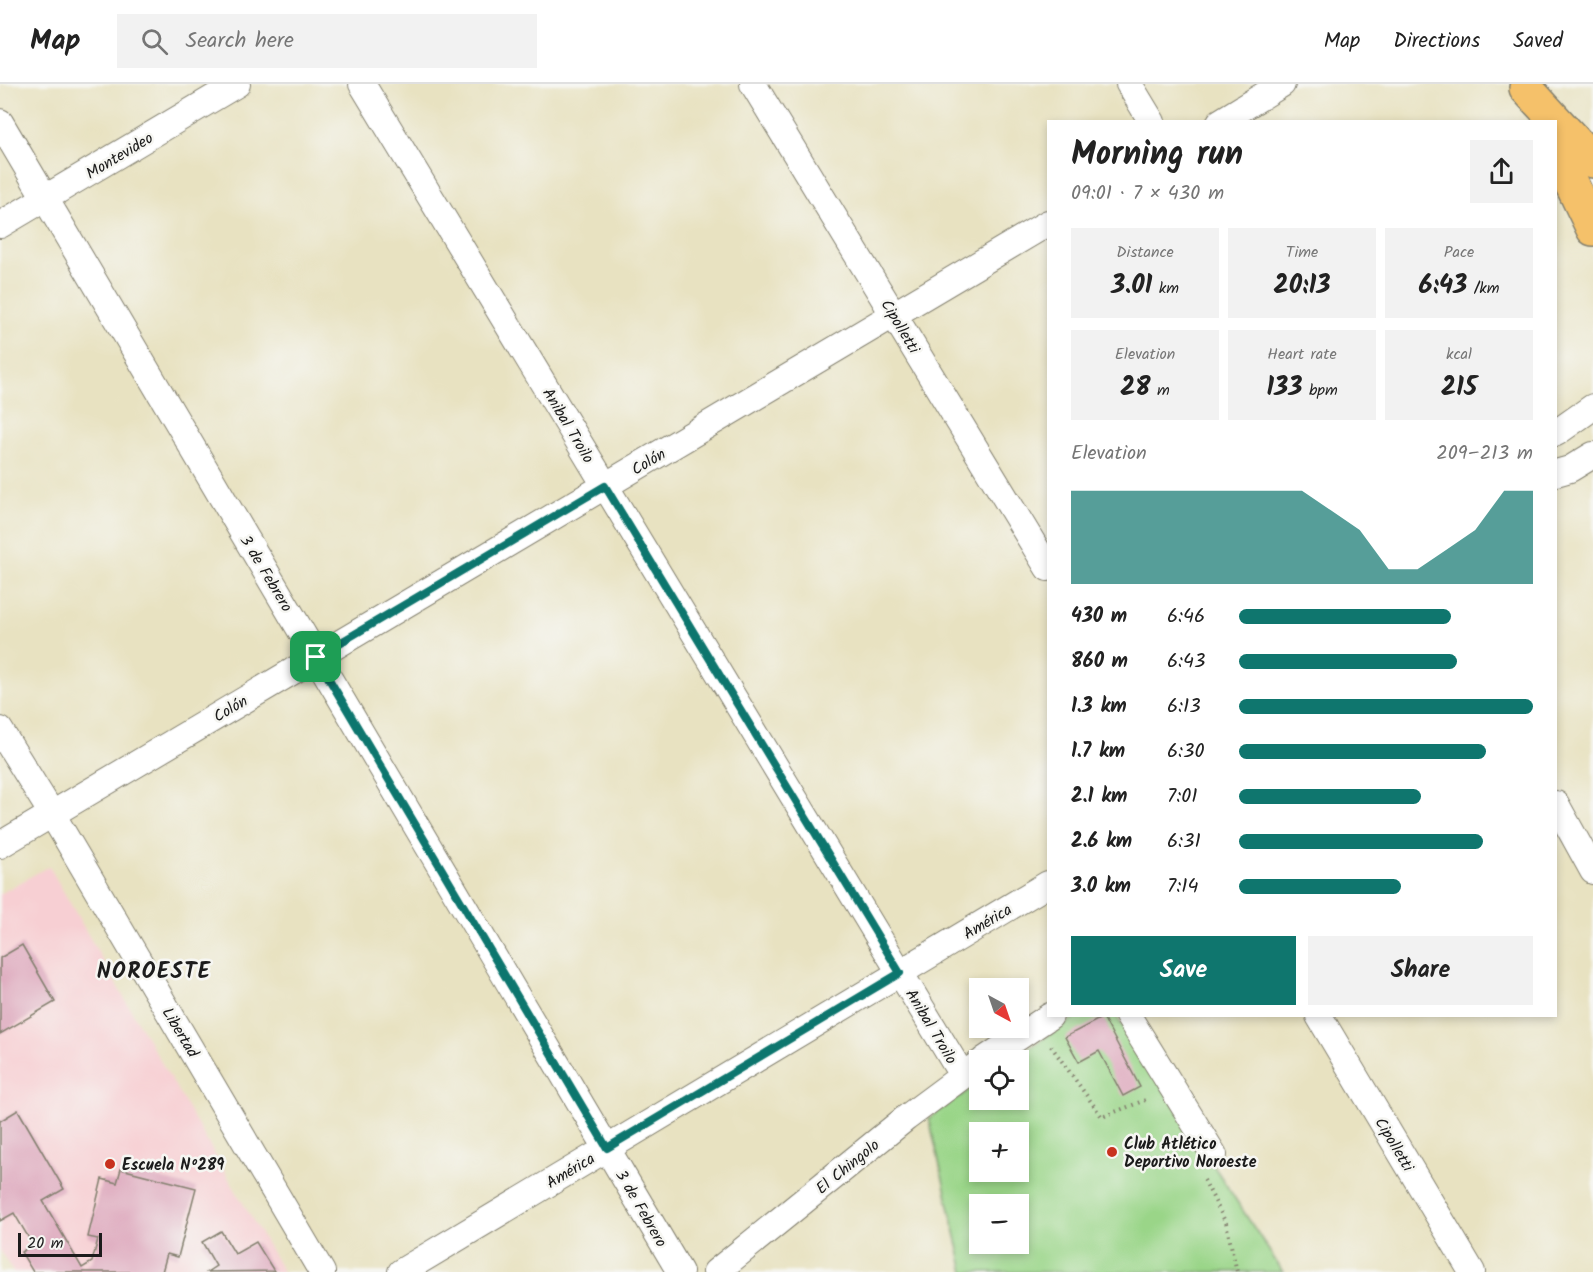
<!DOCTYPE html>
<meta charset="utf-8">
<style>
:root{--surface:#fff;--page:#f2f2f2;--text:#222;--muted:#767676;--line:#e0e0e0;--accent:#0f766e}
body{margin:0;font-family:Kalam,sans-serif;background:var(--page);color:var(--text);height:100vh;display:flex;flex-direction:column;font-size:22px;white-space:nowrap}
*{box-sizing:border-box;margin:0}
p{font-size:20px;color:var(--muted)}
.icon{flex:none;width:33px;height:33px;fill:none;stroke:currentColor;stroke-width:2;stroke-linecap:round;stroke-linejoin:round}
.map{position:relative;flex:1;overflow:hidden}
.details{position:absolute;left:1047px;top:36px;width:510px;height:897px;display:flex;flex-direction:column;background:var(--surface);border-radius:0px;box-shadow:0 3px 9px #0003}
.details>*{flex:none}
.needle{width:39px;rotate:140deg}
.fabs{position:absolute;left:969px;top:894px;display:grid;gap:12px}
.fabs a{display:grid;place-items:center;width:60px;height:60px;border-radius:0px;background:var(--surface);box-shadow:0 3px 9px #0003;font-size:30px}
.scale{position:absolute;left:18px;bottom:15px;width:84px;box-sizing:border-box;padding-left:6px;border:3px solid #1c1c1c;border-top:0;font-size:16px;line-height:21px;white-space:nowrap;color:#1c1c1c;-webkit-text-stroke:4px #f6f6f2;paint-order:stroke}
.pin{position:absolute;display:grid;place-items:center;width:51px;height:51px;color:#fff;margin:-26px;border-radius:12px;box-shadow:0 3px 9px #0006}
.round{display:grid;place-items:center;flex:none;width:63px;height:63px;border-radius:0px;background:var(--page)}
.headline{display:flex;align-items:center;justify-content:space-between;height:102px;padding:0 24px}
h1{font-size:33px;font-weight:600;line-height:45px}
.stats{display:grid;grid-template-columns:repeat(3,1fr);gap:9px;height:102px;padding:6px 24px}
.stats div{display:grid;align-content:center;border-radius:0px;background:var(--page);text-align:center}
.stats b{font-size:26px;font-weight:600}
.stats small{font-size:16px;font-weight:400}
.stats p{font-size:16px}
.chart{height:168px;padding:12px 24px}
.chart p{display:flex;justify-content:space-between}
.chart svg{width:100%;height:108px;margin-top:6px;fill:var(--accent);opacity:.7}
.primary-button{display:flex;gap:12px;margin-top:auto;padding:12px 24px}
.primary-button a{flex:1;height:69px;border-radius:0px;background:var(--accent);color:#fff;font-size:24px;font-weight:600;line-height:69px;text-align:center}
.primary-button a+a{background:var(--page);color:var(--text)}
ul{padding:0 24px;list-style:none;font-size:20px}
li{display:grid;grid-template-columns:96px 72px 1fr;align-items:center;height:45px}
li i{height:15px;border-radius:8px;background:var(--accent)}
header{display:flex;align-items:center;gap:36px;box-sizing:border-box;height:84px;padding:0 30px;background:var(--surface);border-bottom:2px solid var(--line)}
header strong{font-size:28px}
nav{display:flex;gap:33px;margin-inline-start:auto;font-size:21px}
.search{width:420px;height:54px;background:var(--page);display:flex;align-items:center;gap:15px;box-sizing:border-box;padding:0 21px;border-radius:0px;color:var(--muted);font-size:22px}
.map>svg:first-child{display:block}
.built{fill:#f7cfd3}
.green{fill:#9ad588;stroke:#5b7852;stroke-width:1.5;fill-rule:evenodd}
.building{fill:#dda6bb}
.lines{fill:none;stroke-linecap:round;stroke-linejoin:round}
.street-casing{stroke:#827f6e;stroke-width:28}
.primary-casing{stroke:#827f6e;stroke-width:36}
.path{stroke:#827f6e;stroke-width:4;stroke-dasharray:1.5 4.5;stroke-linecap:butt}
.street{stroke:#fff;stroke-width:26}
.primary{stroke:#f5c16b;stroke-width:33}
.route-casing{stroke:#fff;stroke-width:12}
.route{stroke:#0f766e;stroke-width:8}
.poi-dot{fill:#c8321e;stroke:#f6f6f2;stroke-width:2}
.labels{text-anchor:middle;stroke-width:5;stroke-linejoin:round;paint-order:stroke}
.street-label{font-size:16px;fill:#1c1c1c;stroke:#f6f6f2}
.poi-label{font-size:16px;font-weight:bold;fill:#1c1c1c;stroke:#f6f6f2;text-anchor:start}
.district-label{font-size:22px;font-weight:bold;letter-spacing:1.5px;fill:#1c1c1c;stroke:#f6f6f2}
</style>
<header>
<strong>Map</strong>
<div class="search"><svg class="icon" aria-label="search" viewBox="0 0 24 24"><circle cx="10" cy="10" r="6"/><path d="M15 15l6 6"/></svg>Search here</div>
<nav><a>Map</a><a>Directions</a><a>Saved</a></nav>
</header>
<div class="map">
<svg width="1593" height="1188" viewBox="0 0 1593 1188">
<rect width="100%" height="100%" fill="#f6f6f2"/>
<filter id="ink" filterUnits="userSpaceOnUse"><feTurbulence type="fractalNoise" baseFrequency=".0167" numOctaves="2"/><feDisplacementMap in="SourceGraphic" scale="12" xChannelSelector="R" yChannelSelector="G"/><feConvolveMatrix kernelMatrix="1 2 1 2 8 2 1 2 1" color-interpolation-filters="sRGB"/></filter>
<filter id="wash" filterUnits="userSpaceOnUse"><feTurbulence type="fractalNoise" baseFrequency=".008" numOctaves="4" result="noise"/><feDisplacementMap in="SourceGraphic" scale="24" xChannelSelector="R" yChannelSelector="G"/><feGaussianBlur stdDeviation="1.35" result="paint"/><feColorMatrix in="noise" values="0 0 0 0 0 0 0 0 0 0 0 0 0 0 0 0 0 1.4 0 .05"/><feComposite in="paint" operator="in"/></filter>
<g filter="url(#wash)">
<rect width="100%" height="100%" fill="#e8e2c1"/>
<path class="built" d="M49,782L128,921L283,1188H13L0,1166V810Z"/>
<path class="green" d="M1077,932H1116L1283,1188H964L929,1034L979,999L980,1016H1018V976H1012ZM980,1048H1018V1088H980ZM980,1120H1018V1160H980Z"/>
<g id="blocks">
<path class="building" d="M22,861L55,918L0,950V874Z
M1103,933L1140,1003L1123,1012L1099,967L1079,978L1065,953Z
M18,1026L64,1105L43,1117L82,1184L92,1178L98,1155L88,1153L102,1095L117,1099L121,1085L196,1104L178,1173L167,1170L162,1188H33L21,1168L33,1161L14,1129L0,1137V1037Z
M221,1147L235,1170L256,1158L274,1187L207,1188L216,1182L202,1158Z"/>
</g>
</g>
<g filter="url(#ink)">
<use href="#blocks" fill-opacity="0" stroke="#827f6e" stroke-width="1.5"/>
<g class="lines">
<defs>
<path id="street" d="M362,0L962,991
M753,0L1048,484
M1129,0L1152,38
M0,38L680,1188
M1220,38L1282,0
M0,141L237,0
M1556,349L1593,323
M1556,389L1570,385L1593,371
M0,646L52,730L322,1188
M1556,720L1593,787
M0,761L1048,139
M1128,932L1214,1071
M1319,932L1472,1188
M984,976L1050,932
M401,1188L1048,800
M716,1188L906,1034L980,979"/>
<path id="primary" d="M1526,4L1593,77
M1556,68L1593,145"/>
</defs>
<use href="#street" class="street-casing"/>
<use href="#primary" class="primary-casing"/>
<path class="path" d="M1051,962L1102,1033L1148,1015
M1204,1096L1226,1139L1237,1188"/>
<use href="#street" class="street"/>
<use href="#primary" class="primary"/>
</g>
</g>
<g class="lines" filter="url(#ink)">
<defs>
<path id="route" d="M605,402L900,889L607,1064L316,573Z"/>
</defs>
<use href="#route" class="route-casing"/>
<use href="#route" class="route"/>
</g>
<g class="poi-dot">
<circle cx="1112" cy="1068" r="6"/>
<circle cx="110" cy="1080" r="6"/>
</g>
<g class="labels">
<g class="street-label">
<text transform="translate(119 71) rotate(-31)" y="6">Montevideo</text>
<text transform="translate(901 242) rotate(59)" y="6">Cipolletti</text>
<text transform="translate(569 341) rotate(59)" y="6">Anibal Troilo</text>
<text transform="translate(648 377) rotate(-31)" y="6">Colón</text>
<text transform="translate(267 489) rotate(59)" y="6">3 de Febrero</text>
<text transform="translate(230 624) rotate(-31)" y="6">Colón</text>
<text transform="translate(987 837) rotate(-31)" y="6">América</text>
<text transform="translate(932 942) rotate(59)" y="6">Anibal Troilo</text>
<text transform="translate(181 948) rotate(59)" y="6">Libertad</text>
<text transform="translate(1395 1060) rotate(59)" y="6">Cipolletti</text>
<text transform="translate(847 1082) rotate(-39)" y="6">El Chingolo</text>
<text transform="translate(570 1086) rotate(-31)" y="6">América</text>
<text transform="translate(642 1124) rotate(60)" y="6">3 de Febrero</text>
</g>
<g class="poi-label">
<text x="1124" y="1065">Club Atlético<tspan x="1124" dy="18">Deportivo Noroeste</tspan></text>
<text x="122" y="1086">Escuela Nº289</text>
</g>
<g class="district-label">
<text x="154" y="894">NOROESTE</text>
</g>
</g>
</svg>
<div class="fabs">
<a><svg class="needle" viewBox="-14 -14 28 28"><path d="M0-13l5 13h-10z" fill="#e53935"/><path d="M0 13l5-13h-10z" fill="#767676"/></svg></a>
<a><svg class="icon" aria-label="locate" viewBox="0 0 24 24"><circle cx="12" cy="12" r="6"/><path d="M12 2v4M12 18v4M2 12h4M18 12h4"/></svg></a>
<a>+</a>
<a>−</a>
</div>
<div class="scale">20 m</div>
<div class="pin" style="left:316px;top:573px;background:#1e9e55"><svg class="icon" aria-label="arrive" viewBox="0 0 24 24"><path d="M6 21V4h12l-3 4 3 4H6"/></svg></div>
<section class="details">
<div class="headline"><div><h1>Morning run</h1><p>09:01 · 7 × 430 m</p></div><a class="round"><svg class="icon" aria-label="share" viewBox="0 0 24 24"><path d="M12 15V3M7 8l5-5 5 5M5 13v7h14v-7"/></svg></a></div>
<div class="stats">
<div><p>Distance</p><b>3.01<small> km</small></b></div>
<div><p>Time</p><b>20:13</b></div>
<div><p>Pace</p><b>6:43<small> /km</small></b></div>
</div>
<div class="stats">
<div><p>Elevation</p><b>28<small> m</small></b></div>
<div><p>Heart rate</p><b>133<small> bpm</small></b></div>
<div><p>kcal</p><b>215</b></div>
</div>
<div class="chart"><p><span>Elevation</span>209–213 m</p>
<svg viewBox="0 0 160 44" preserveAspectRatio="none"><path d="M0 44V6L10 6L20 6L30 6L40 6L50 6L60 6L70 6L80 6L90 14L100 22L110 38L120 38L130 30L140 22L150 6L160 6V44z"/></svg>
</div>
<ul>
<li><b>430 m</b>6:46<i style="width:72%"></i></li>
<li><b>860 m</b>6:43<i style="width:74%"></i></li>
<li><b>1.3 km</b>6:13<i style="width:100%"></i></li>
<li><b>1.7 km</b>6:30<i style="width:84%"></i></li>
<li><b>2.1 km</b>7:01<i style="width:62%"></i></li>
<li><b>2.6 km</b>6:31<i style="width:83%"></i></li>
<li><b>3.0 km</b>7:14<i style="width:55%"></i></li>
</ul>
<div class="primary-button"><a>Save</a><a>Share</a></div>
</section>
</div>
